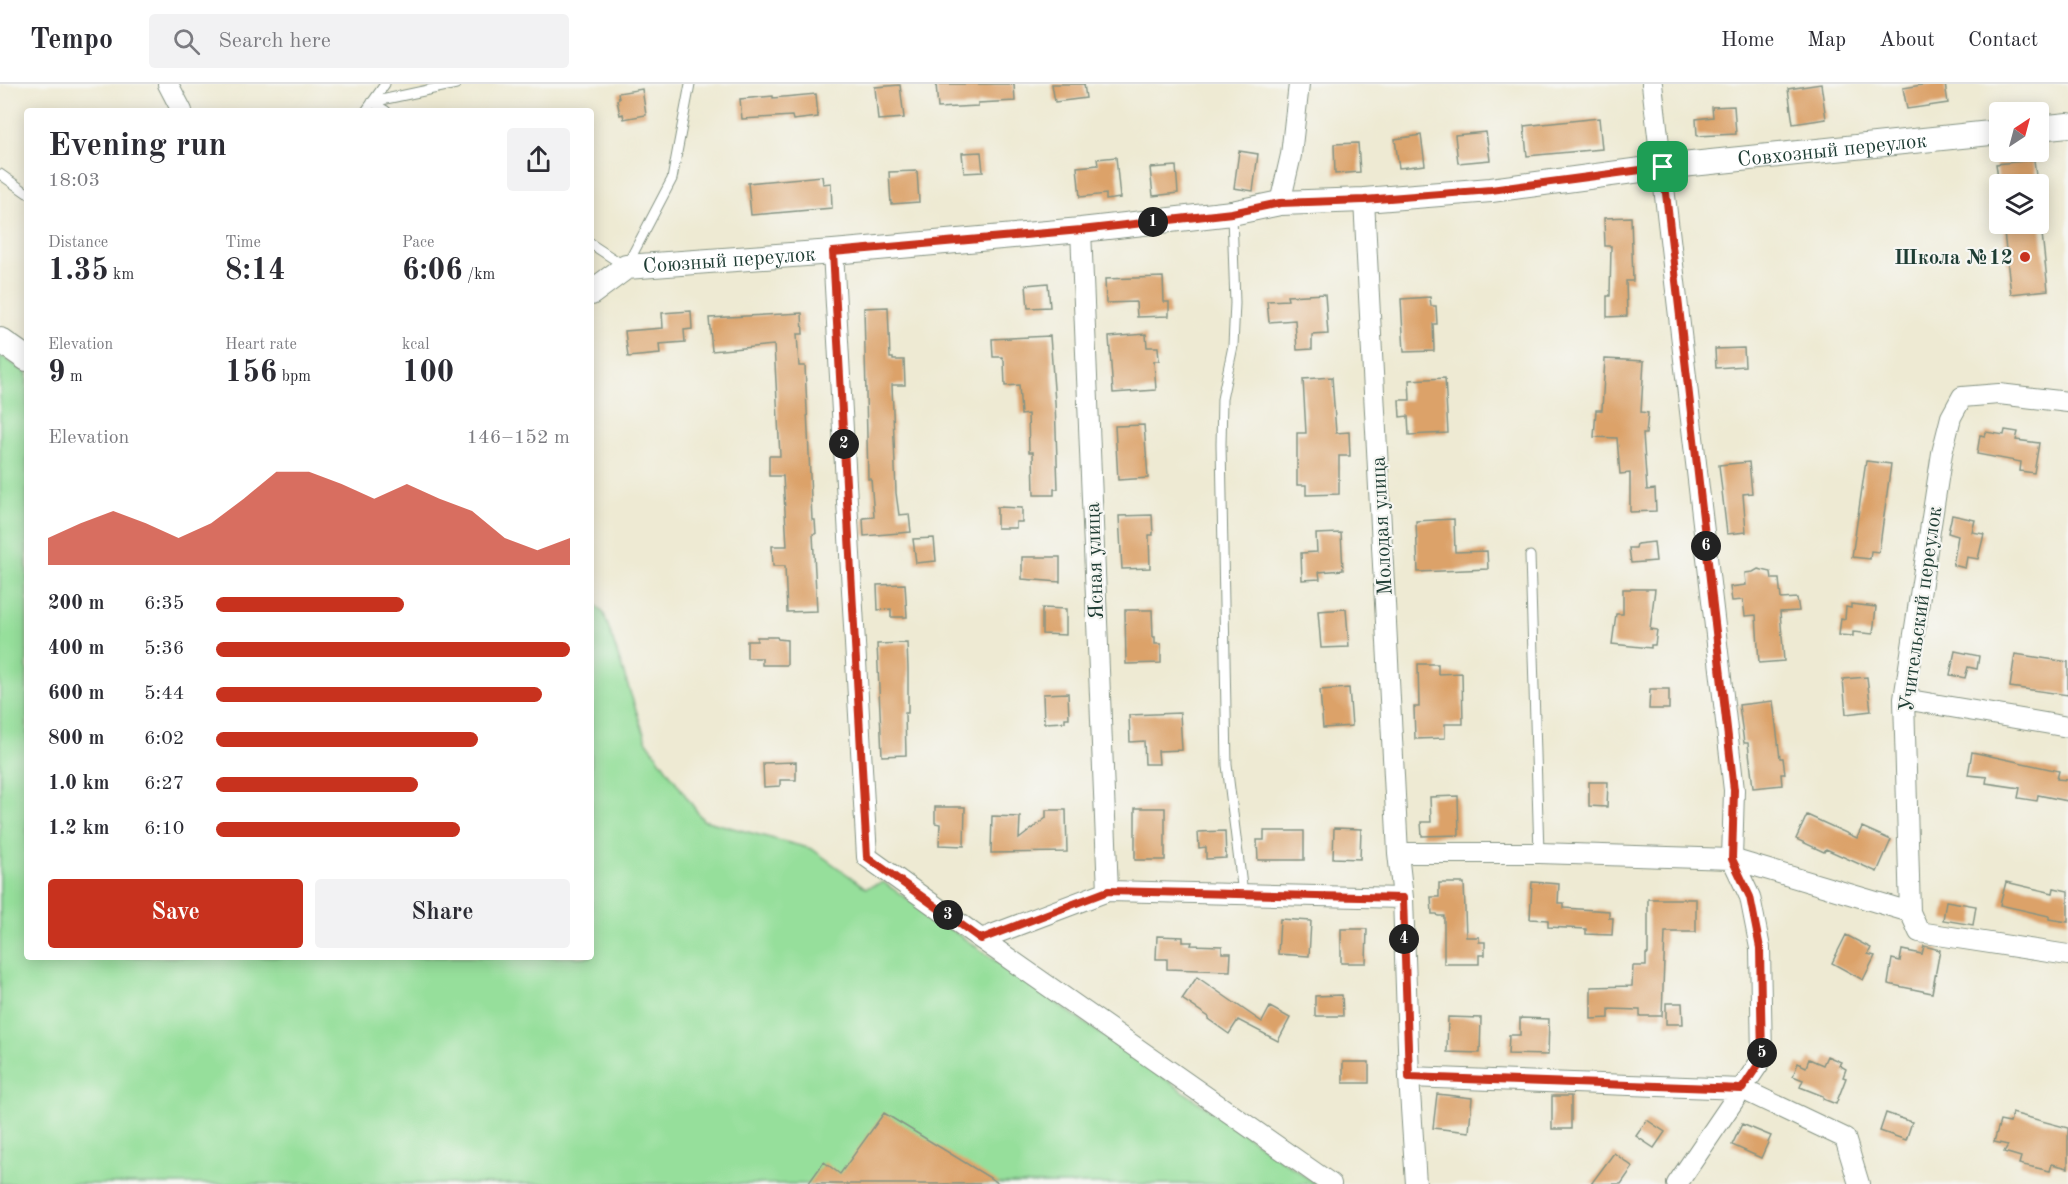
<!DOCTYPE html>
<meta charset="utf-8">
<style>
:root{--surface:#fff;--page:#f2f2f3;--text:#2b2b33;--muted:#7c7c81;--line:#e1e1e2;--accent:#c8321e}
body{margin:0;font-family:"Old Standard TT",serif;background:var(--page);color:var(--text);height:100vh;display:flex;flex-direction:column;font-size:22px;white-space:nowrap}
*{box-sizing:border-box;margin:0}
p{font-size:20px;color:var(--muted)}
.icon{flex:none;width:33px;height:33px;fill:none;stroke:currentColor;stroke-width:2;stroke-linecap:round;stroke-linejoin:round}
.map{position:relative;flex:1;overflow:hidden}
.sheet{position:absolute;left:24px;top:24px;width:570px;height:852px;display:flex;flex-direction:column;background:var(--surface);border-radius:6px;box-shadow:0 3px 15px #0003}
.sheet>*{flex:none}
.needle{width:39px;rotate:36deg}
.tools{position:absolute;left:1989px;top:18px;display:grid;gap:12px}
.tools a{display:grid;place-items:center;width:60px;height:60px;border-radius:6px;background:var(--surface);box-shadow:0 3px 15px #0003;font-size:30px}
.pin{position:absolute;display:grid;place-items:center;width:51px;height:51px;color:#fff;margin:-26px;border-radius:12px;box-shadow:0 3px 9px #0006}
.km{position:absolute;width:30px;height:30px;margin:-15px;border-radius:50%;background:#222;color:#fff;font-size:16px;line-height:30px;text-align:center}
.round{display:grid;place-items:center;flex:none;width:63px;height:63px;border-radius:6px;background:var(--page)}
.summary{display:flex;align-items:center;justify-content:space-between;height:102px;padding:0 24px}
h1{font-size:33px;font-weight:800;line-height:45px}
.metrics{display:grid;grid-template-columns:repeat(3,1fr);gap:9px;height:102px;padding:6px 24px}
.metrics div{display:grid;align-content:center}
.metrics b{font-size:30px;font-weight:800}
.metrics small{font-size:16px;font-weight:400}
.metrics p{font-size:16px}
.chart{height:168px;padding:12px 24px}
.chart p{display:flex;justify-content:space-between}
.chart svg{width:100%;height:108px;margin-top:6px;fill:var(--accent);opacity:.7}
.button{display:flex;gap:12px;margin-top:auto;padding:12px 24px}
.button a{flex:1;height:69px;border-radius:6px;background:var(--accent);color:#fff;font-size:24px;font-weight:800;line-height:69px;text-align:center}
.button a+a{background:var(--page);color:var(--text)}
ul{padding:0 24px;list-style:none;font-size:20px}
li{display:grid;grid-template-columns:96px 72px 1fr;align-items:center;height:45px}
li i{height:15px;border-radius:8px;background:var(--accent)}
header{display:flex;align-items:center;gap:36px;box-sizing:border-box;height:84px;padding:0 30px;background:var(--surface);border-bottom:2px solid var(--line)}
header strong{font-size:28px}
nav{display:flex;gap:33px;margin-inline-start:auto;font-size:21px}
.search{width:420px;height:54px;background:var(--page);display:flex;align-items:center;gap:15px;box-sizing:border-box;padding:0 21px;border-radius:6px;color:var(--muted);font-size:22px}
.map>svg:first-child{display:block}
.green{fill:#96df9b;stroke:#5a8e68;stroke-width:1.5}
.building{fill:#dca269}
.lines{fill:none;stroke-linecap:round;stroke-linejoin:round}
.service-casing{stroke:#869484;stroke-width:11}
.minor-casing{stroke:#869484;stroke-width:22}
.tertiary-casing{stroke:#869484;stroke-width:26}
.service{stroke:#fff;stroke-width:9}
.minor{stroke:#fff;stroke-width:20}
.tertiary{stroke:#fff;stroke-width:24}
.route-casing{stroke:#fff;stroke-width:12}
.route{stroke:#c8321e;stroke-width:8}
.poi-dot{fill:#c8321e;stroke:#f6f6f2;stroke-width:2}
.labels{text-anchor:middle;stroke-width:4.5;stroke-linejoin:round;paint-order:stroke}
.street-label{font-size:21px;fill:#1f3d34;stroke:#f6f6f2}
.poi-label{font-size:21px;font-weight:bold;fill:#1f3d34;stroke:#f6f6f2;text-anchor:end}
</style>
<header>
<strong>Tempo</strong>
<div class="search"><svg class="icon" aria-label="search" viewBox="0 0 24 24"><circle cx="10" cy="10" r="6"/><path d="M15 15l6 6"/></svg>Search here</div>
<nav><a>Home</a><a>Map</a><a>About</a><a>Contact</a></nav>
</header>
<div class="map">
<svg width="2068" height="1100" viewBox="0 0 2068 1100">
<rect width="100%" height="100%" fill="#f6f6f2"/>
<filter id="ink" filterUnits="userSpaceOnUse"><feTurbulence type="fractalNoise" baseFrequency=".0167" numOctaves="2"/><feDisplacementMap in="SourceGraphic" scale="12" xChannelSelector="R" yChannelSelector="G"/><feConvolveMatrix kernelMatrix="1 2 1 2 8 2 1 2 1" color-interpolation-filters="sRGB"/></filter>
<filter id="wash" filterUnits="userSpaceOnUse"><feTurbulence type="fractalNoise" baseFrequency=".008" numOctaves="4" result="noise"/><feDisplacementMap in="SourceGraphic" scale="24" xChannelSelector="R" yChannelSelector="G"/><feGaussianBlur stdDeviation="1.35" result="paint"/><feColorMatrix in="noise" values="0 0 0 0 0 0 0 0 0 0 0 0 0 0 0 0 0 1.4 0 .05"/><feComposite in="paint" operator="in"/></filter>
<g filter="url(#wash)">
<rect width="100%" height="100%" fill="#eeead3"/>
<path class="green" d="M0,271L27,289V873H591V516L604,530L646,656L703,736L812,765L866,804L883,798L1316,1100H0Z"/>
<g id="blocks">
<path class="building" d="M936,0H1014L1015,17L978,19V22L938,24Z
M1052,0H1084L1086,14L1055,18Z
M1821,0L1826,35L1793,40L1788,5Z
M1928,0H1945L1948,19L1907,25L1903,4Z
M900,1L904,34L878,36L875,3Z
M642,5L646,31L624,35L623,30L620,31L617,16L619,15L618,9Z
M816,10L818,33L793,36L792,32L742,35L740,15L773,12V14Z
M1734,22L1736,50L1697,52L1696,35L1713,33L1712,23Z
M1599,34L1602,65L1527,72L1524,42Z
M1486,48L1490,76L1458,79L1455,51Z
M1421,51L1425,81L1399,84L1395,55Z
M1358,59L1360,88L1335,90L1334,60Z
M1239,67L1258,70L1253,107L1234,104Z
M981,68L983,88L964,89L962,69Z
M1116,73L1120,114L1106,116V110L1080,113L1077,83L1098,81L1097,75Z
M2034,76L2037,100H1999L1996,80Z
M1176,82L1178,109L1153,112L1150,84Z
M917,87L919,118L891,120L889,88Z
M822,92L823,100L831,99L832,124L751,131L748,99Z
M1631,133L1633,197H1626L1627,232L1607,233V212H1610L1611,162H1605L1604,134Z
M2003,140H2041L2048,206L2011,210Z
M1163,193L1164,218H1169V232L1137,233L1136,218L1106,219L1105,195Z
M1048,199L1050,223L1028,224L1026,201Z
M1325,210L1328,250L1312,251V265L1297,266L1295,236L1269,238L1267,217L1288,216L1287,212Z
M1430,213L1431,222H1436L1437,240H1433L1434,267L1404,268L1401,215Z
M888,223L890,274H893V276H904L905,301H892L896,409L899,431L909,430L911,448L864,452L863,434L874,433L871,395H868L864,224Z
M691,227L692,245L684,246L685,258L659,260L660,270L628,273L625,247L663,244L662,229Z
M802,229L803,250H797L799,282H805L812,436H815L816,450H813L817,527L787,528L785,482H773L772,462H787L783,392H769V372H780L774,261L712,267L709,234Z
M1146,250L1147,263H1158L1159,277H1154L1156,306L1113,309L1109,253Z
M1050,252L1055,318L1058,405H1054V411H1034L1033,368H1029L1028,330L1021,331L1019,301L1005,302L1004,277L1002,273H993L992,255Z
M1744,264L1745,282L1716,284L1715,265Z
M1605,275L1644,277L1641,328L1648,329L1646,350H1643L1647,406L1655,405L1656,427L1630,428V389L1620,390L1617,354L1594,353L1596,326H1602Z
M1332,293L1336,349L1349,348L1350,372H1339V410L1306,411V401H1297V349H1306L1303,295Z
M1445,294L1448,349L1409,351L1408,332L1400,333L1399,316H1410L1409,296Z
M1144,341L1148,394L1118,396L1115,342Z
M2005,346L2018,348L2016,356L2039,359L2034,389L2020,387L2021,378L1977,370L1980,351L1985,352L1986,348L2004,351Z
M1866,377L1891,380L1879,468L1871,467L1870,475L1852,473Z
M1749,378L1752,409L1743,410L1746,448L1727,450L1719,381Z
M997,423L1022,424V438H1016V444H997Z
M1152,431L1153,451H1149L1150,484L1122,485L1119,432Z
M1952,431L1975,436L1972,448L1984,450L1978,475L1967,473L1965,484L1953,481L1958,452L1948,449Z
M1454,435L1455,468L1487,467L1488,485L1418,488L1416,437Z
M1341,449L1343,486L1319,488L1320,495L1302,496L1301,469L1317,468L1316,450Z
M934,454L936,477L916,479L913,455Z
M1654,458L1656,477L1631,479L1629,464H1636L1637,460Z
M1022,473H1060V498L1022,495Z
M1758,485L1771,488L1772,495H1779L1781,515L1797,514L1799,527L1780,528L1784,577L1759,579L1756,531L1745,532L1743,516L1732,517L1730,503L1746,501L1745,489L1753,488Z
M905,500L907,533H891V525L878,526L877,501Z
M1623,505H1655L1650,545L1657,546L1655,561H1651V564L1612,560L1616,530H1623Z
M1851,520L1876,523L1873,550L1853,548V552L1839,551L1841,534L1845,535L1846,523L1851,524Z
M1042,524L1066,525V551L1042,550Z
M1346,525L1349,563L1321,564L1318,527Z
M1125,526H1152L1153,553H1155V560H1161V579L1126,580Z
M757,553H777L778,555L787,556V581H762V574H747V557H757Z
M907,559L908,585V629H905L906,671L882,672L877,560Z
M1955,567L1979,572L1977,585L1968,583L1965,594L1950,591Z
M2015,570L2068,578V611L2010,603Z
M1418,580H1438V590L1462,589L1463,640H1445V654L1415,655L1414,623H1419Z
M1867,593L1871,627L1846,630L1843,595Z
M1349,604L1352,642L1323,644L1320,606Z
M1650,605H1669V625H1649Z
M1068,609L1069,634H1065V638L1044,639L1043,610Z
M1773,617L1780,674H1783L1785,690H1781L1782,701L1753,704L1748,659H1744L1739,621Z
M1180,629L1182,666L1158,667L1159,680H1145L1144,657L1130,658L1129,631Z
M1972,668L2059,687L2057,695L2068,696V717L2038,711L2037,717L2018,714L2020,704L1986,699L1987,693L1968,691Z
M796,678V696H780V702L764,703L763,679Z
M1589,698H1608L1607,723L1589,722Z
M1458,712L1459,751L1422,752L1421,738H1431L1430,713Z
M935,723H965L964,762L939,761L940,740L935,739Z
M1135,724H1165V776H1135Z
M1046,726H1066L1067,768L991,769L992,732L1020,733L1019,755L1046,734Z
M1807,731L1857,754L1862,743L1891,756L1877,788L1826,765L1824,768L1796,755Z
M1334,744L1361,745L1360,775L1333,774Z
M1225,747L1226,774L1206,775V763L1199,764L1198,748Z
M1264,747H1304V776H1258L1257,756H1264Z
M1532,798L1559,800L1558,819H1564V824L1609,827V834H1613L1612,851L1586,850V845L1548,843V836L1530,835Z
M2006,798L2053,809L2054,804L2068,807V838L2049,835V832L2000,821Z
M1439,799H1464L1466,853H1479V858H1485V871H1479V880H1444V832H1438L1437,830H1432L1431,813H1439Z
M1648,815H1696V848H1665L1662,932H1640V926L1609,925V934L1591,935V903L1632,902L1633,882H1646V870H1648Z
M1946,817L1976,822L1973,841L1943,836Z
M1280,835L1311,837L1309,872L1278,870Z
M1341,845H1367L1366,879H1341Z
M1846,851L1871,864L1868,870L1875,872L1863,896L1832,879Z
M1157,852L1183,853V858H1192L1191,861L1222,862V869H1231L1230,887L1167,885V875H1156Z
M1924,862L1940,866L1932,909L1888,900L1892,875L1900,877L1902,866L1922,870Z
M1197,893L1262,938L1270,923L1290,934L1278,957L1238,936L1229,950L1208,935L1209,933L1182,915Z
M1342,911L1343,932H1315V912Z
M1666,919H1682L1683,940H1666Z
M1448,933L1481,934L1480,969L1447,968Z
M1520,934L1549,935L1548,971L1508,970L1509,951H1520Z
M1827,972L1841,978L1839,981L1846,985L1843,993L1846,994L1836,1020L1823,1015V1012L1800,1003L1803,996L1793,992L1798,979L1806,983L1809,975L1823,981Z
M1343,978H1369V999H1343Z
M1437,1010L1472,1014L1469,1048L1433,1044Z
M1552,1012H1571V1045H1552Z
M884,1029L1000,1100H808L824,1078L840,1090Z
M1886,1029L1912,1038L1906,1056L1880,1047Z
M2012,1029L2068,1044V1084L2052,1080L2050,1087L2019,1080L2021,1073L2004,1068L2008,1061L1994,1058L2000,1037L2010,1039Z
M1647,1036L1665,1048L1654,1064L1636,1052Z
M1742,1040L1771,1052L1761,1074L1732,1061Z
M1614,1069L1633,1083L1621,1100H1591Z"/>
</g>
</g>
<g filter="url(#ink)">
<use href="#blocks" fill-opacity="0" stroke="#869484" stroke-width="1.5"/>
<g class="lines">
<defs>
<path id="service" d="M366,27L385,0
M386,27L372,18L456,0
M0,90L27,109
M1232,131L1235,219L1233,262L1222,315L1221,360L1227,681L1243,810
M591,160L626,183L672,95L690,0
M1530,472L1539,769"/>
<path id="minor" d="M168,0L182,27
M1652,0L1734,706L1732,775L1750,813L1760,864L1762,975L1677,1100
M1364,116L1398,769L1403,814L1409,993L1416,1100
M1280,119L1291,71L1299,0
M1081,146L1108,807
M833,168L867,773L981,855L1331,1100
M2068,318L1999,310L1962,313L1951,333L1942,369L1904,615L1910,828L1919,848L2068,871
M1904,615L2068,643
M1398,769H1539L1732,775L1910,828
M981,855L1108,807L1403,814
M1409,993L1742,1005L1845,1054L1859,1100"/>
<g id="tertiary">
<path d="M2038,44L2068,41"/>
<path id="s1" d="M591,209L626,183L833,168L1081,146L1232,129L1280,119L1364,116L1491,106L1663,83L2000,48"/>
<path d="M0,256L27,275"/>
</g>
</defs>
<use href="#service" class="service-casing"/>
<use href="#minor" class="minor-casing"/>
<use href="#tertiary" class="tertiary-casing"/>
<use href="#service" class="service"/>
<use href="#minor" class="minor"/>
<use href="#tertiary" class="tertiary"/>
</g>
</g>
<g class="lines" filter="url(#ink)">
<defs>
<path id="route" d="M1663,83L1734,706L1732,775L1750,813L1760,864L1762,975L1742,1005L1409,993L1403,814L1108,807L981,855L867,773L833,168L1081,146L1232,129L1280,119L1364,116L1491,106Z"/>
</defs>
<use href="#route" class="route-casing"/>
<use href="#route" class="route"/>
</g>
<circle class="poi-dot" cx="2025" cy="173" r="6"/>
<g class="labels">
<g class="street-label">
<text dy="7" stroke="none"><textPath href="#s1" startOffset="1256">Совхозный переулок</textPath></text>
<text dy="7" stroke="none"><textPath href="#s1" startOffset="147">Союзный переулок</textPath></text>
<text transform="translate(1381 442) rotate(-93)" y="7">Молодая улица</text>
<text transform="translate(1094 477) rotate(-92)" y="7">Ясная улица</text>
<text transform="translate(1920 525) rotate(-82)" y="7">Учительский переулок</text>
</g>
<g class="poi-label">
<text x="2013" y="180">Школа №12</text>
</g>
</g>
</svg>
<div class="tools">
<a><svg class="needle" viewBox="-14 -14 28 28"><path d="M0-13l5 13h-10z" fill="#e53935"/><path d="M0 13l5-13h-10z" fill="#7c7c81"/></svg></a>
<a><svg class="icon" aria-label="layers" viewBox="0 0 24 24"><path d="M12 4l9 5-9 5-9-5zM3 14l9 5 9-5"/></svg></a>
</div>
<div class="pin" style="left:1663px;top:83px;background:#1e9e55"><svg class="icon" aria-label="arrive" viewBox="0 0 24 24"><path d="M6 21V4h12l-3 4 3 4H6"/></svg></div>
<b class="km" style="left:1153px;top:138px">1</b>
<b class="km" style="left:844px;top:360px">2</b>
<b class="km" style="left:948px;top:831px">3</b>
<b class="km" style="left:1404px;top:855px">4</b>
<b class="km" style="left:1762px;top:969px">5</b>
<b class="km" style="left:1706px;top:462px">6</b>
<section class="sheet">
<div class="summary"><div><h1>Evening run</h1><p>18:03</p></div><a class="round"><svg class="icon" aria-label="share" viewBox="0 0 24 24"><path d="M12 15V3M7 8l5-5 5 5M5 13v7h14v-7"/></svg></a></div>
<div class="metrics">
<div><p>Distance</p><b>1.35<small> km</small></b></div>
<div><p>Time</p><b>8:14</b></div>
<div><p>Pace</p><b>6:06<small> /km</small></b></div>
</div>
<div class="metrics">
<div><p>Elevation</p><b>9<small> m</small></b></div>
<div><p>Heart rate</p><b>156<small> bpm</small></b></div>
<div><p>kcal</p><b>100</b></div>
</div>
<div class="chart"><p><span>Elevation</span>146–152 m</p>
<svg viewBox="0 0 160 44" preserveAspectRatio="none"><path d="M0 44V33L10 27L20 22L30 27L40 33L50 27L60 17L70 6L80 6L90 11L100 17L110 11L120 17L130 22L140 33L150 38L160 33V44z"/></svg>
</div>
<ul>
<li><b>200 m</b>6:35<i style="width:53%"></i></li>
<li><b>400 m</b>5:36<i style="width:100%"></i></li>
<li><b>600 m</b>5:44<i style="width:92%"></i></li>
<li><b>800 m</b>6:02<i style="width:74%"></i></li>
<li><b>1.0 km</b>6:27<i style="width:57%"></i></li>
<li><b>1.2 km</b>6:10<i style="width:69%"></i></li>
</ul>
<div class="button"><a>Save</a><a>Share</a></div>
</section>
</div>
